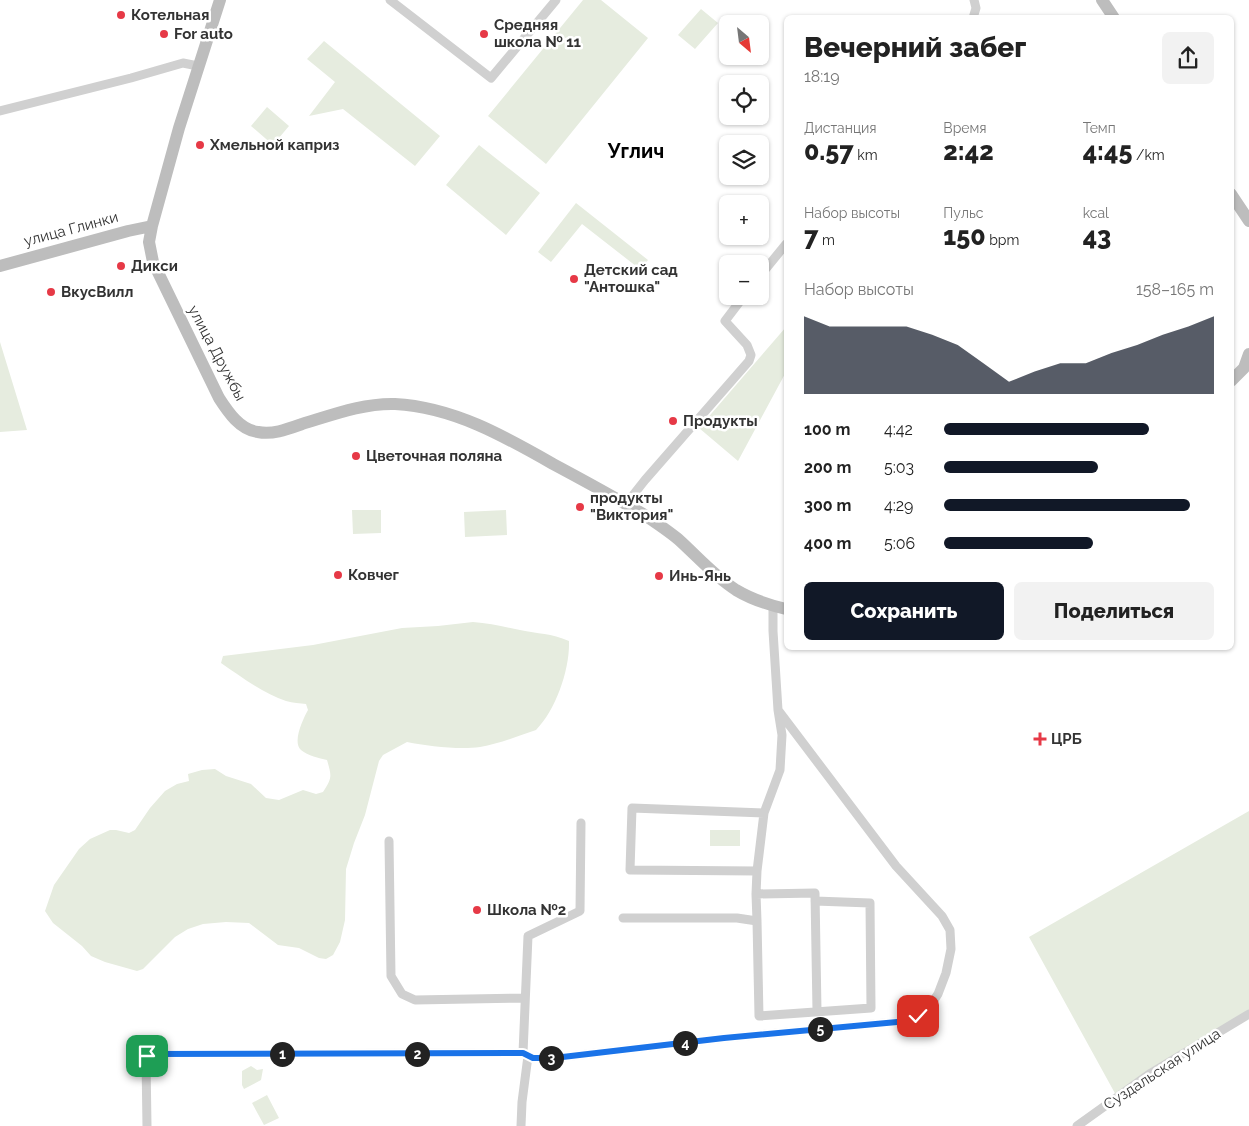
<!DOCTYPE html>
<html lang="ru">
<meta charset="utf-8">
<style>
:root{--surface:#fff;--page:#f2f2f2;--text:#222;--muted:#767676;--accent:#111827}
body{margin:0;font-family:Raleway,sans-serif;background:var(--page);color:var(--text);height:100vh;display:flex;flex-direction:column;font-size:19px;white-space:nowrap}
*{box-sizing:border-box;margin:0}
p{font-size:16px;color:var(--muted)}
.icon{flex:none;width:28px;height:28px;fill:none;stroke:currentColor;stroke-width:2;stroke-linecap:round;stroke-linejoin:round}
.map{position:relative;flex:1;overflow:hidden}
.panel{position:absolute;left:784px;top:15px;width:450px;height:635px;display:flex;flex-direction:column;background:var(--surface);border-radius:8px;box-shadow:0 1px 4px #0004}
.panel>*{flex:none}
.needle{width:32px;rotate:152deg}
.fabs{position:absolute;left:719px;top:15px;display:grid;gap:10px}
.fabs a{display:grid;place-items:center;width:50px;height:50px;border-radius:8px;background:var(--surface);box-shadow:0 1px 4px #0004;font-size:25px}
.pin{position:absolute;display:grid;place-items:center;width:42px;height:42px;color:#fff;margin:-21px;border-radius:10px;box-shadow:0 2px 8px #0006}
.km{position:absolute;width:25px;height:25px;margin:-12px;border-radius:50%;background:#222;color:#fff;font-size:14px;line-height:25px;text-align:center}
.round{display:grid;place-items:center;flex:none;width:52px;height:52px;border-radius:8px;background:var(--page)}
.headline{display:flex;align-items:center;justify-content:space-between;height:85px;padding:0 20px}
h1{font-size:28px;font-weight:800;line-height:38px}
.stats{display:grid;grid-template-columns:repeat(3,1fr);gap:8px;height:85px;padding:5px 20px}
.stats div{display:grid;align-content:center}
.stats b{font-size:25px;font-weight:800}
.stats small{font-size:14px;font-weight:400}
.stats p{font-size:14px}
.chart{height:140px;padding:10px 20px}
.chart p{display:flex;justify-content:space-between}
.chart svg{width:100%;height:90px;margin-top:5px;fill:var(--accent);opacity:.7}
.cta{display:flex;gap:10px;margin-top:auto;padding:10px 20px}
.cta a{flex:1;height:58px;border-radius:8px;background:var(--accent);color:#fff;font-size:20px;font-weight:800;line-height:58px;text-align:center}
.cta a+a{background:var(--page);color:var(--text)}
ul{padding:0 20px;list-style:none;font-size:16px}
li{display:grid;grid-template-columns:80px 60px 1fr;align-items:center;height:38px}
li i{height:12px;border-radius:6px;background:var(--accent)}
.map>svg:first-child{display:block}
.green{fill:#e6ecdf}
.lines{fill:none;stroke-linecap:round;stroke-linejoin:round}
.street{stroke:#d0d0d0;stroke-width:9}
.secondary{stroke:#bdbdbd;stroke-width:12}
.route-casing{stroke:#fff;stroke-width:10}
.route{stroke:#1a73e8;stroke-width:6}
.poi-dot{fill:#e63946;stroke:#fff;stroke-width:2}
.labels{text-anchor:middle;stroke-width:5;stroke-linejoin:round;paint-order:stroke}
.poi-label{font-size:15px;font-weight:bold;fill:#333;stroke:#fff;text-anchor:start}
.street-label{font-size:15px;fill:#333;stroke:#fff}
.district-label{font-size:20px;font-weight:bold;fill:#000;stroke:#fff}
</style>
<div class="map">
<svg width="1249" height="1126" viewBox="0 0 1249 1126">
<rect width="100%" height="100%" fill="#fff"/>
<path class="green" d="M583,0H601L648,38L546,164L488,116Z
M701,9L718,23L695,49L678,35Z
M324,41L440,136L415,166L343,109L309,116L335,82L307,59Z
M267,107L289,126L273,145L251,126Z
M479,145L540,193L506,235L446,185Z
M576,203L648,260L641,270L582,224L551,262L538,252Z
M786,327V372L738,461L699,428Z
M0,342L27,430L0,432Z
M352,510H381V533L353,534Z
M506,510L507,535L465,537L464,512Z
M473,622C489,623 504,627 520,630C538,634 551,633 569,641C570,669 556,710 536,730C518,736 499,744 480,747C459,750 428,746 407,742L383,755L379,761L365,815L354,843L346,869L345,920L340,942L333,955L326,959L319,958L299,948L278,945L249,923L226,922L203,924L188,929L175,937L143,969L137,971L105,962L91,956L82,946L53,923L45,911L54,885L79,849L90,839L110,830H116L129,833L135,830L150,808L165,791L177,784L189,781L188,774L202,770L215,769L226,776L251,784L266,798L279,800L303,790L316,794L323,792C332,778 332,777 327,760C319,758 308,756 301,750C292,742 303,719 308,710L306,704C300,703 293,703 286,701C264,694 240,676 221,663L223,656L313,645L402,628L438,626Z
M1249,811V1015L1117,1097L1029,937Z
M710,830H740V846H710Z
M251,1066L257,1070L263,1069L261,1080L244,1089L242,1085V1071Z
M267,1095L279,1118L264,1125L252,1103Z"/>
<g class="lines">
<path class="street" d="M390,0L491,78L556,0
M973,18L976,8L974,0
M0,111L131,78L183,63L198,66
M760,276L786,244
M626,504L645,480L749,361L751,355L747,345L725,321L744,296
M389,841L391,976L402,994L415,1000L525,998
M757,871L630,870L632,808L764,813
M756,894L815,893L817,1011
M623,918H737L757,921L756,894L757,871L764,813L780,770L782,735L778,710L773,631V606
M757,921L759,1016L871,1008L870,903L815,901
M523,1053L528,936L580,911L581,823
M147,1126L146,1059L147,1056L151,1054L523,1053L533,1058H554L724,1038L907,1021L918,1016L928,1009L938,994L946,973L951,949L950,930L942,916L896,866L778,710
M521,1126L522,1102L528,1056
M1077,1126L1151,1073L1249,1014"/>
<path class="secondary" d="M220,0L179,128L152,226L149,242L153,262L219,398C228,412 240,430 258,432C273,435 288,429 302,424C332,415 363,403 395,404C453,407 504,436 553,464C583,480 614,497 643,514C655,522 667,530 678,539C697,556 714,576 736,590C751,599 769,605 786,609
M1102,0L1114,18
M1231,194L1249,221
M0,266L128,231L152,226
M1231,381L1244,368L1249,354"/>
</g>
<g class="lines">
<defs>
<path id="route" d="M147,1056L151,1054L523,1053L533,1058H554L724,1038L908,1021L918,1016"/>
</defs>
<use href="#route" class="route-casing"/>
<use href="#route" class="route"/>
</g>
<g class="poi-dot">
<circle cx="121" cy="15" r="5"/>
<circle cx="164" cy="34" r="5"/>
<circle cx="484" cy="34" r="5"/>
<circle cx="200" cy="145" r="5"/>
<circle cx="121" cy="266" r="5"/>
<circle cx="574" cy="279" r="5"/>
<circle cx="51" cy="292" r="5"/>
<circle cx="673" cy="421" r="5"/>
<circle cx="356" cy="456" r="5"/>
<circle cx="580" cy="507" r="5"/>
<circle cx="338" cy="575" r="5"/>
<circle cx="659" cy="576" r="5"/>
<path d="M1037.5 731.5h5v5h5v5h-5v5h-5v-5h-5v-5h5z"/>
<circle cx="477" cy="910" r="5"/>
</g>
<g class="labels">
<g class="poi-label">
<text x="131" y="20">Котельная</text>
<text x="494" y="30">Средняя<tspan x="494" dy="17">школа № 11</tspan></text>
<text x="174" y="39">For auto</text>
<text x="210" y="150">Хмельной каприз</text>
<text x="131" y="271">Дикси</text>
<text x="584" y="275">Детский сад<tspan x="584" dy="17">"Антошка"</tspan></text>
<text x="61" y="297">ВкусВилл</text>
<text x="683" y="426">Продукты</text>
<text x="366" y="461">Цветочная поляна</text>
<text x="590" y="503">продукты<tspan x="590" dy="17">"Виктория"</tspan></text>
<text x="348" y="580">Ковчег</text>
<text x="669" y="581">Инь-Янь</text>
<text x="1051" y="744">ЦРБ</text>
<text x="487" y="915">Школа №2</text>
</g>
<g class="street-label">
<text transform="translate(71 229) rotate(-15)" y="5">улица Глинки</text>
<text transform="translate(217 353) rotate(62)" y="5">улица Дружбы</text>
<text transform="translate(1162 1069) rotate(-33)" y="5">Суздальская улица</text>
</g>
<g class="district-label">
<text x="636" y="158">Углич</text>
</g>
</g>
</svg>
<div class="fabs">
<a><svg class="needle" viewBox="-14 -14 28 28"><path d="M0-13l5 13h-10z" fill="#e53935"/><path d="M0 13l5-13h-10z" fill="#767676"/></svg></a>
<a><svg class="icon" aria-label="locate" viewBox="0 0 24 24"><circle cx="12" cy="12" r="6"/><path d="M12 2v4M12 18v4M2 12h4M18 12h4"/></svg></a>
<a><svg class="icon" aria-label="layers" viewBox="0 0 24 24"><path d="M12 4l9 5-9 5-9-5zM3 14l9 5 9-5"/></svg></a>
<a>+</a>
<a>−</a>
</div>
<div class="pin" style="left:147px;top:1056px;background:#1e9e55"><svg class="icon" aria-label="arrive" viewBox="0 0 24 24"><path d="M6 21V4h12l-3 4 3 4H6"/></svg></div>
<div class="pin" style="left:918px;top:1016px;background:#d93025"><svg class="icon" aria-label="check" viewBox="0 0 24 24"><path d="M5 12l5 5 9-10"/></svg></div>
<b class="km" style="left:282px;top:1054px">1</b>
<b class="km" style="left:417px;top:1054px">2</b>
<b class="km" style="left:551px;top:1058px">3</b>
<b class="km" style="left:685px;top:1043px">4</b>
<b class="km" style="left:820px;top:1029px">5</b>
<section class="panel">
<div class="headline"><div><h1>Вечерний забег</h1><p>18:19</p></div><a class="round"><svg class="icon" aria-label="share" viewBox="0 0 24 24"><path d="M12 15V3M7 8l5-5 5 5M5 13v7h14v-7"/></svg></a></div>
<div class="stats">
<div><p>Дистанция</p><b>0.57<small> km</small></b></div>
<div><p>Время</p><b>2:42</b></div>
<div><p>Темп</p><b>4:45<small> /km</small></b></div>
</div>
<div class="stats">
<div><p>Набор высоты</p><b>7<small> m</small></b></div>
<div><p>Пульс</p><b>150<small> bpm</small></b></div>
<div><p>kcal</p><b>43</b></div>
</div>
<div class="chart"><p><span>Набор высоты</span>158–165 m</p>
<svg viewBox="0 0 160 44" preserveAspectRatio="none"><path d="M0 44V6L10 11L20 11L30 11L40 11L50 15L60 20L70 29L80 38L90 33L100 29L110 29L120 24L130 20L140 15L150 11L160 6V44z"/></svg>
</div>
<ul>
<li><b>100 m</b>4:42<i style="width:76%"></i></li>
<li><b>200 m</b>5:03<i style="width:57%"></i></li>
<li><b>300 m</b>4:29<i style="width:91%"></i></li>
<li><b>400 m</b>5:06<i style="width:55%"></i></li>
</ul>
<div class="cta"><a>Сохранить</a><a>Поделиться</a></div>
</section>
</div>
